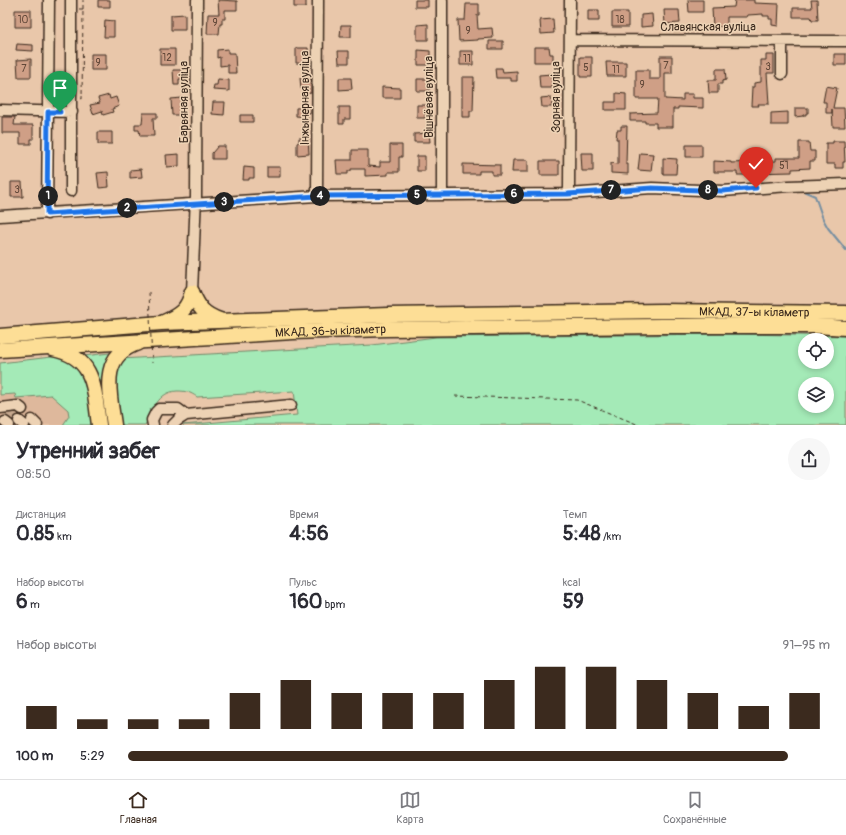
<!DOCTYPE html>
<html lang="ru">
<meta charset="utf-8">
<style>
:root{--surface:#fff;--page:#f7f7f7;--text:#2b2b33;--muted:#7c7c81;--line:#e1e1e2;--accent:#3b2a1e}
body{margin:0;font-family:Pangolin,sans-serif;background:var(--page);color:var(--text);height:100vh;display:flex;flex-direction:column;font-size:15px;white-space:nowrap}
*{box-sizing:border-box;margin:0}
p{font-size:13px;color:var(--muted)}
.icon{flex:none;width:22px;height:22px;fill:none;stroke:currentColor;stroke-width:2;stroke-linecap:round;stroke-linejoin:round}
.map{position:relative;height:425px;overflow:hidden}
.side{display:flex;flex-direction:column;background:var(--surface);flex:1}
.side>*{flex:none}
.tools{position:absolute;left:798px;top:333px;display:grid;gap:8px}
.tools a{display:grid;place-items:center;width:36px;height:36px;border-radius:50%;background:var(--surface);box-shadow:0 2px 6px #0003;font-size:20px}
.pin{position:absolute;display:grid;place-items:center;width:34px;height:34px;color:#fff;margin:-41px -17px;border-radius:50% 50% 50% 0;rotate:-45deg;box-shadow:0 0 4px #0007}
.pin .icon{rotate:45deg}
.km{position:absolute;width:20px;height:20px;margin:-10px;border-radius:50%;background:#222;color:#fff;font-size:11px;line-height:20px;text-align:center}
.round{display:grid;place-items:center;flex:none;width:42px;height:42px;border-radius:21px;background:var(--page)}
.head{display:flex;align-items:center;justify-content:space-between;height:68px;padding:0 16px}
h1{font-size:22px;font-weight:800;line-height:30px}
.stats{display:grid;grid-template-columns:repeat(3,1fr);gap:6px;height:68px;padding:4px 16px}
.stats div{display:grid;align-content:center}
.stats b{font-size:20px;font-weight:800}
.stats small{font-size:11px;font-weight:400}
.stats p{font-size:11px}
.chart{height:112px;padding:8px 16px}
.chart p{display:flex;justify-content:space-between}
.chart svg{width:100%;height:72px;margin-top:4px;stroke:var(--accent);stroke-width:6}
ul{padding:0 16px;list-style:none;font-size:13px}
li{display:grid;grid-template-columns:64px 48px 1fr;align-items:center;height:30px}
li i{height:10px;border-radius:5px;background:var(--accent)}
.tabs{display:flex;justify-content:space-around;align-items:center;height:56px;border-top:1px solid var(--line);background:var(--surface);font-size:11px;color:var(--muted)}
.tabs a{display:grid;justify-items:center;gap:2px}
.tabs .selected{color:var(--accent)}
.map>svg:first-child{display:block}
.built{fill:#deb89c}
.green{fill:#a4eab7;stroke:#708a6a;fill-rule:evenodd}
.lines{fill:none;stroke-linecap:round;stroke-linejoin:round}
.stream{stroke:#748ea1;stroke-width:2}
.building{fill:#cf9f86;stroke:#3b2a1e}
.minor-tunnel{stroke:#c6a88e;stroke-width:10;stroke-dasharray:10 5;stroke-linecap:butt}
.minor-casing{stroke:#3b2a1e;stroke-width:13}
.highway-casing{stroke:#3b2a1e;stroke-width:17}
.path{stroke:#3b2a1e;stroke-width:1;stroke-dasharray:4 3;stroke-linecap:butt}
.minor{stroke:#edd2b4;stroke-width:10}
.highway{stroke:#fdde96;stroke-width:14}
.path-bridge{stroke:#3b2a1e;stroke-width:1;stroke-dasharray:4 3;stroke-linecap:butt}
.route-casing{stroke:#fff;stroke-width:8}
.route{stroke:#1a73e8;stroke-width:5}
.labels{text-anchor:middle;stroke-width:3;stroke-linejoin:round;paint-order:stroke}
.number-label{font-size:10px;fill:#604738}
.street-label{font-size:12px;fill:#3b2a1e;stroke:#edd2b4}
</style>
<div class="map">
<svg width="846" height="425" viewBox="0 0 846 425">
<rect width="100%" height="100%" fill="#e9c7aa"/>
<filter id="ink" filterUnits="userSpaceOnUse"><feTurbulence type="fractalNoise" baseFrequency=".025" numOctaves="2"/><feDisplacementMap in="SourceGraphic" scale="8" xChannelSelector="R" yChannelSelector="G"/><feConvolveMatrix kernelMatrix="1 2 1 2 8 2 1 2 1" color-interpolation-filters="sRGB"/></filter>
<g filter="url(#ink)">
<path class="built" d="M48,392L71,411L66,425H0V396Z"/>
<path class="green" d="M736,334L846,336V425H183L297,415L294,391L197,397C190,392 186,391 177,391C158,392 153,410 145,425H117L114,366L120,359L372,345L436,337ZM805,340H827V362H805ZM805,384H827V406H805Z
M110,353C97,376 106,400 110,425H106L100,388L83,356Z
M60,356C83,366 86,381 89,403C90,411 91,418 91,425H63L69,416L68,410L51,395L16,398L15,394L0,395V363Z"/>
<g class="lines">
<path class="stream" d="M794,191L801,190L815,196L823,219L828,228L846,250"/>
</g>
<path class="building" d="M98,0H110V7H98Z
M218,0L237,1V10H225V19H222V24H220L219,34H207L208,14H219Z
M294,0H306V7H294Z
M415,0H428V7H415Z
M688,0H703V12H689Z
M735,0H754V3L779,4L778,26L772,25V19H769V16H763V14L748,15L747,17H727V26L713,27L712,8L734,7Z
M811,0H817L818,20H812L811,17H793V8H812Z
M466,4H479V15H477L478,29L492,28L493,38L478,39V40L459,41L458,20H465Z
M15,10H31V27H15Z
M588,10H599V21H588Z
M664,10H679L680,23L665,24Z
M612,12H628V27H612Z
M185,14V30H171V15Z
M652,14L653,26L641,27V15Z
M553,19L554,33L541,34L540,20Z
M105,20L114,21V37H104Z
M428,24V40H417V25Z
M341,25H351V37H340Z
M489,41H503V49H489Z
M17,44L33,45V51L16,50Z
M534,47H549L550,54H553V62H534Z
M296,48H308L309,63H296Z
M160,49H175V65H160Z
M228,49V53H235L236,73H228V65L220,66V57L217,58V50Z
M418,50L430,51V65H418Z
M338,51H349V63H339Z
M460,51H473V65H460Z
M91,54H106V70H91Z
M834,54H846V65H834Z
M766,55H774V73H767L769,104H758L759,106H751L752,87H754V83L761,82V60H766Z
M660,56H672V73H665V99L683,100V94H693V98H703V108L678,107V109H673V127H656V123H645V121H630V114L657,113L658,99H636V70H649V79H660Z
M580,57H592V77H580Z
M31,59V77H18L17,60Z
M606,62H626V76H607Z
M495,68H502L503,72L517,71V81H511V78H496Z
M716,69H725L726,80L722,81V84H718V93H709L708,80H716Z
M173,70H185V79H179V85H174Z
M552,74V88H540L539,75Z
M462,77H474L473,111H470V117H462Z
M300,78H311V93L305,94V88L301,89Z
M339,78H351L352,89L339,90Z
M218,79L229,80V91L213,90L214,85H217Z
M417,79H429V91H417Z
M826,86L837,88L833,108H844L845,127H833L832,109V113H826V102H823Z
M382,87L400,88V98H382Z
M616,93L626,94V110H605V102H616Z
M109,95L110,99L116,97L119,106L112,109L113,112L103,115L102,111L93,114L90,105L100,103L98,98Z
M551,97L552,107H542L541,98Z
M182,98V115H172L171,99Z
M213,102H225L224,115L212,114Z
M417,105H429V114H425V118H417Z
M310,107V113H307L308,117L296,116V108Z
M339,107H350V119H344V124H339Z
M795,108H808V113H806V115H803V116L795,117Z
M788,112V125H771V113Z
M143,113H157V118H153L154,136H140L139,130H135V124H142Z
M240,115H253V122H240Z
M2,117H15L14,125H33V139H31V144H20V133H2Z
M621,126H627L626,164H628V174L611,173V163L618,164V139H616L617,130H621Z
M98,132H112V144H98Z
M429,133L430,142H414V134Z
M299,138H308L309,154L297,155V143L299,142Z
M833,141H844L845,162H843V168H835V164H826V143H833Z
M799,142H809L810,151H815V161H810V168L792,169V172L750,173V175H737V172H714V161L731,162V163L754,162L776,161V158H799Z
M390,145H402V157H399V172H388V175L365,176V169H351V171H348V174H337L336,160H352V150H368V166L380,167V162H390Z
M686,145H702V157H686Z
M218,146H225V159H212V153Z
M581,153H593V171H582Z
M640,153L653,154L651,171L638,170Z
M179,154V166L167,167L166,155Z
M417,156H425V171H417Z
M663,158L677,159L676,174H663Z
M513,160H528V172H512Z
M540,161H559V175H540Z
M463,164L500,165V175H492V171H479V174H463Z
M244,167L254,168V178H249V180H243Z
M267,167H280V177H267Z
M141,169L142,177L130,178V170Z
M108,172L109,187L99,188L97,173Z
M11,182H22L23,197H11Z"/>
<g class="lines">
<path class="minor-tunnel" d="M7,411L19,421"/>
<defs>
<path id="minor" d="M570,40L846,41
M782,41V74
M0,110L72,112
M71,191V0
M442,194V0
M568,194L569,188L570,0
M317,196L318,0
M47,214L49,0
M0,216L317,196L568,194L652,188L723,191L789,186L846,184
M192,292L196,196L197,0
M0,408L18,406L22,409
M32,420L37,425
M19,421L24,425
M5,422L9,425
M153,425L152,420L156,412L159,409H178L186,415
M173,425L178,420L186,415L291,405"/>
<g id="highway">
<path d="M192,292C199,308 203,314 220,320"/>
<path d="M164,322C180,315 188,309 192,292"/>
<path id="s1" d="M0,336L161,323L388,315L662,311L846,313"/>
<path d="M53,349C96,357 94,390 99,425"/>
<path id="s2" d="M0,350L293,332L386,329L662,326H816L846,328"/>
<path d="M114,425C110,394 98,356 138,343"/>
</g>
</defs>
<use href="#minor" class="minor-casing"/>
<use href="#highway" class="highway-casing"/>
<path class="path" d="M79,9H83L82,99L80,98
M83,9V0
M56,98H63
M455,396L577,400L639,425"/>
<use href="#minor" class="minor"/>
<use href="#highway" class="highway"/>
<path class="path-bridge" d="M149,292L152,363"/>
</g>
</g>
<g class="lines" filter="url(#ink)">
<defs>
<path id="route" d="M60,112H48L47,214L317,196L568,194L652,188L723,191L756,188"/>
</defs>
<use href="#route" class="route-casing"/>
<use href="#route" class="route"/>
</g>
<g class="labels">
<g class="number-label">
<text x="23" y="23">10</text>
<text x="620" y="23">18</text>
<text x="215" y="26">9</text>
<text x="468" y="34">9</text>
<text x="167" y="61">12</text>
<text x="467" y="62">11</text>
<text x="98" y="66">9</text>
<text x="666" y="69">7</text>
<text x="768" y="70">3</text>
<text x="586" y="71">5</text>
<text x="24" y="72">7</text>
<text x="616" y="73">11</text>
<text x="642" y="88">9</text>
<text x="784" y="169">51</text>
<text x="17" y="193">3</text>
</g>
<g class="street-label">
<text x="708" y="31">Славянская вуліца</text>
<text transform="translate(429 97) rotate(-90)" y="4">Вішнёвая вуліца</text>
<text transform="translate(556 97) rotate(-90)" y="4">Зорная вуліца</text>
<text transform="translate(305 98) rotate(-90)" y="4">Інжынерная вуліца</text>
<text transform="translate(184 102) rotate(-90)" y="4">Барвяная вуліца</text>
<text dy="4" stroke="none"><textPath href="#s1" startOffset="755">МКАД, 37-ы кіламетр</textPath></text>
<text dy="4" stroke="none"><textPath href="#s2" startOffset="331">МКАД, 36-ы кіламетр</textPath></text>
</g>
</g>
</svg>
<div class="tools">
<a><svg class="icon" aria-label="locate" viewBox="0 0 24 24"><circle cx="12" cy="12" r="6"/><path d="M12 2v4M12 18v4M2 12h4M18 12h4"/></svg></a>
<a><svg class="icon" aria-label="layers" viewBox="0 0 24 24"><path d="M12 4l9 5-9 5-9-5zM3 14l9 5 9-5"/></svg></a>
</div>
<div class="pin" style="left:60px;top:112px;background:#1e9e55"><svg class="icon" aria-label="arrive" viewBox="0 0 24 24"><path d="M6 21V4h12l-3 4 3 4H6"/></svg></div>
<div class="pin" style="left:756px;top:188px;background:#d93025"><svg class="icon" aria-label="check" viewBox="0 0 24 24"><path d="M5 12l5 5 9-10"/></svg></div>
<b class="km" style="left:48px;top:196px">1</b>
<b class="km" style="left:127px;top:208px">2</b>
<b class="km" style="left:224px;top:202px">3</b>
<b class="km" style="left:320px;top:196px">4</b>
<b class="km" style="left:417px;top:195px">5</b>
<b class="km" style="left:514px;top:194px">6</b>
<b class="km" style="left:611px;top:190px">7</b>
<b class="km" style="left:708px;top:190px">8</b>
</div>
<section class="side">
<div class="head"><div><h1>Утренний забег</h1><p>08:50</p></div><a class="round"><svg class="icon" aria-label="share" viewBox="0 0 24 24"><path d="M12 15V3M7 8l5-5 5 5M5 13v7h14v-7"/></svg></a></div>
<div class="stats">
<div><p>Дистанция</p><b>0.85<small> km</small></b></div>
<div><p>Время</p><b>4:56</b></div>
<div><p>Темп</p><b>5:48<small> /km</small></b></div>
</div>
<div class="stats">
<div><p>Набор высоты</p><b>6<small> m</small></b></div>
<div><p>Пульс</p><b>160<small> bpm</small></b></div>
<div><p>kcal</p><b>59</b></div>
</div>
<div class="chart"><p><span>Набор высоты</span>91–95 m</p>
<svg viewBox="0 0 160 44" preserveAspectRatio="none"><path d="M5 44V30M15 44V38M25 44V38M35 44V38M45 44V22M55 44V14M65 44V22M75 44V22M85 44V22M95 44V14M105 44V6M115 44V6M125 44V14M135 44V22M145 44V30M155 44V22"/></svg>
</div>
<ul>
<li><b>100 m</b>5:29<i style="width:94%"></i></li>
</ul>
</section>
<nav class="tabs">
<a class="selected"><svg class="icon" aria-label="home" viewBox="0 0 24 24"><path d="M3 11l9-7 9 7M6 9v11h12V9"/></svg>Главная</a>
<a><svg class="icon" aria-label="map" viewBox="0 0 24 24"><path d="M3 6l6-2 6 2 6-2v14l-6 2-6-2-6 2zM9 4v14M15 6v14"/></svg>Карта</a>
<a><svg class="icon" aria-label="saved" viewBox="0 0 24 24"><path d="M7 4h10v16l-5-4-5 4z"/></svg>Сохранённые</a>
</nav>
